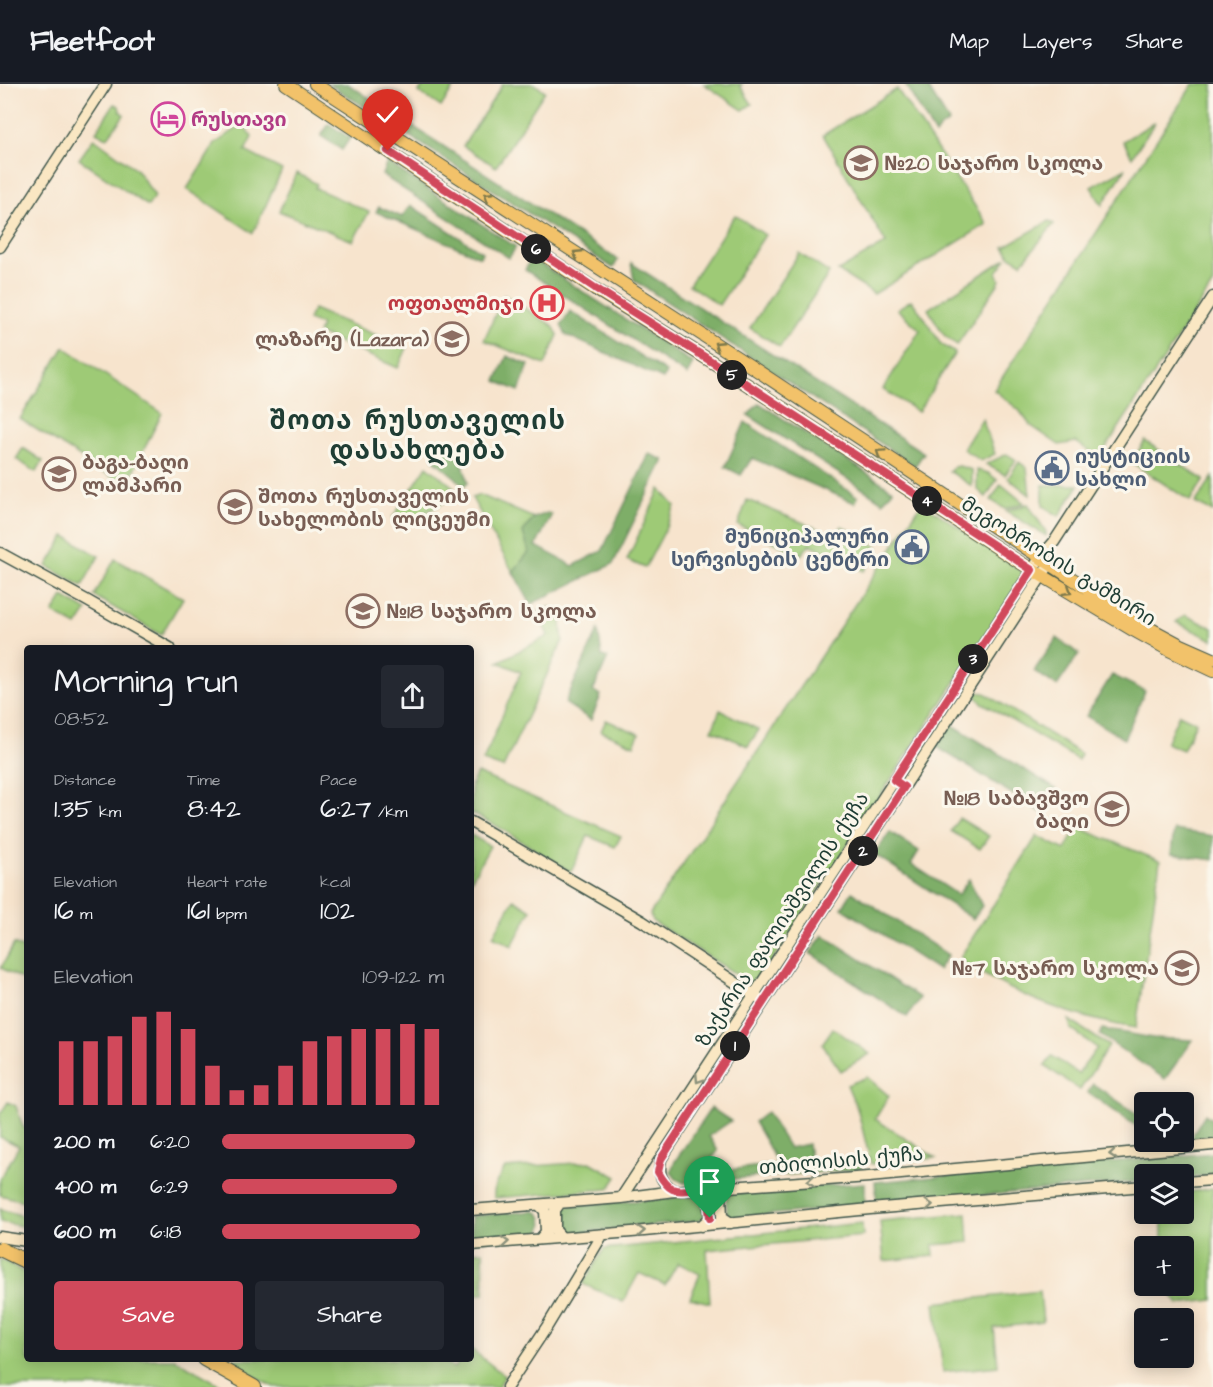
<!DOCTYPE html>
<meta charset="utf-8">
<style>
:root{--surface:#171b24;--page:#242831;--text:#f1f3f6;--muted:#9ea1a6;--line:#363941;--accent:#d1495b}
body{margin:0;font-family:"Architects Daughter","Noto Sans Georgian",sans-serif;background:var(--page);color:var(--text);height:100vh;display:flex;flex-direction:column;font-size:22px;white-space:nowrap}
*{box-sizing:border-box;margin:0}
p{font-size:20px;color:var(--muted)}
.icon{flex:none;width:33px;height:33px;fill:none;stroke:currentColor;stroke-width:2;stroke-linecap:round;stroke-linejoin:round}
.map{position:relative;flex:1;overflow:hidden}
.side{position:absolute;left:24px;top:561px;width:450px;height:717px;display:flex;flex-direction:column;background:var(--surface);border-radius:6px;box-shadow:0 3px 15px #0003}
.side>*{flex:none}
.controls{position:absolute;left:1134px;top:1008px;display:grid;gap:12px}
.controls a{display:grid;place-items:center;width:60px;height:60px;border-radius:6px;background:var(--surface);box-shadow:0 3px 15px #0003;font-size:30px}
.pin{position:absolute;display:grid;place-items:center;width:51px;height:51px;color:#fff;margin:-62px -26px;border-radius:50% 50% 50% 0;rotate:-45deg;box-shadow:0 0 6px #0007}
.pin .icon{rotate:45deg}
.km{position:absolute;width:30px;height:30px;margin:-15px;border-radius:50%;background:#222;color:#fff;font-size:16px;line-height:30px;text-align:center}
.round{display:grid;place-items:center;flex:none;width:63px;height:63px;border-radius:6px;background:var(--page)}
.overview{display:flex;align-items:center;justify-content:space-between;height:102px;padding:0 30px}
h1{font-size:33px;font-weight:600;line-height:45px}
.stats{display:grid;grid-template-columns:repeat(3,1fr);gap:9px;height:102px;padding:6px 30px}
.stats div{display:grid;align-content:center}
.stats b{font-size:26px;font-weight:600}
.stats small{font-size:16px;font-weight:400}
.stats p{font-size:16px}
.chart{height:168px;padding:12px 30px}
.chart p{display:flex;justify-content:space-between}
.chart svg{width:100%;height:108px;margin-top:6px;stroke:var(--accent);stroke-width:6}
.cta{display:flex;gap:12px;margin-top:auto;padding:12px 30px}
.cta a{flex:1;height:69px;border-radius:6px;background:var(--accent);color:#fff;font-size:24px;font-weight:600;line-height:69px;text-align:center}
.cta a+a{background:var(--page);color:var(--text)}
ul{padding:0 30px;list-style:none;font-size:20px}
li{display:grid;grid-template-columns:96px 72px 1fr;align-items:center;height:45px}
li i{height:15px;border-radius:8px;background:var(--accent)}
header{display:flex;align-items:center;gap:36px;box-sizing:border-box;height:84px;padding:0 30px;background:var(--surface);border-bottom:2px solid var(--line)}
header strong{font-size:28px}
nav{display:flex;gap:33px;margin-inline-start:auto;font-size:21px}
.map>svg:first-child{display:block}
.green{fill:#9eca76;stroke:#5e8455;stroke-width:1.5}
.forest{fill:#7eae67;stroke:#4e764e;stroke-width:1.5}
.lines{fill:none;stroke-linecap:round;stroke-linejoin:round}
.secondary-casing{stroke:#3f564b;stroke-width:13}
.primary-casing{stroke:#3f564b;stroke-width:14}
.highway-casing{stroke:#3f564b;stroke-width:16}
.secondary{stroke:#fae7c3;stroke-width:10}
.primary{stroke:#f2c26a;stroke-width:12}
.highway{stroke:#f2c26a;stroke-width:14}
.oneway{stroke:#7e794c}
.oneway2{stroke:#8c927c}
.route-casing{stroke:#fff;stroke-width:12}
.route{stroke:#d1495b;stroke-width:8}
.labels{text-anchor:middle;stroke-width:6;stroke-linejoin:round;paint-order:stroke}
.hotel-label{font-size:20px;font-weight:bold;fill:#b23c85;stroke:#fbf7ec;text-anchor:start}
.education-label{font-size:20px;font-weight:bold;fill:#785e54;stroke:#fbf7ec;text-anchor:start}
.health-label{font-size:20px;font-weight:bold;fill:#be3a42;stroke:#fbf7ec;text-anchor:end}
.service-label{font-size:20px;font-weight:bold;fill:#4e5e75;stroke:#fbf7ec;text-anchor:start}
.street-label{font-size:20px;fill:#1f3d34;stroke:#fbf7ec}
.district-label{font-size:26px;font-weight:bold;letter-spacing:1.5px;fill:#1f3d34;stroke:#fbf7ec}
</style>
<header>
<strong>Fleetfoot</strong>
<nav><a>Map</a><a>Layers</a><a>Share</a></nav>
</header>
<div class="map">
<svg width="1213" height="1303" viewBox="0 0 1213 1303">
<rect width="100%" height="100%" fill="#fbf7ec"/>
<filter id="ink" filterUnits="userSpaceOnUse"><feTurbulence type="fractalNoise" baseFrequency=".0167" numOctaves="2"/><feDisplacementMap in="SourceGraphic" scale="12" xChannelSelector="R" yChannelSelector="G"/><feConvolveMatrix kernelMatrix="1 2 1 2 8 2 1 2 1" color-interpolation-filters="sRGB"/></filter>
<filter id="wash" filterUnits="userSpaceOnUse"><feTurbulence type="fractalNoise" baseFrequency=".008" numOctaves="4" result="noise"/><feDisplacementMap in="SourceGraphic" scale="24" xChannelSelector="R" yChannelSelector="G"/><feGaussianBlur stdDeviation="1.35" result="paint"/><feColorMatrix in="noise" values="0 0 0 0 0 0 0 0 0 0 0 0 0 0 0 0 0 1.4 0 .05"/><feComposite in="paint" operator="in"/></filter>
<g filter="url(#wash)">
<rect width="100%" height="100%" fill="#f7e4cd"/>
<path class="green" d="M425,0H456L441,23L419,8Z
M503,0H534L545,7L496,83L463,62Z
M704,0H742L740,2L752,20L743,26Z
M1193,0H1213V200L1099,374L1076,358L1059,361L1030,341L1019,326L994,306Z
M897,5L987,140L874,210L838,187L886,159L823,51Z
M114,20L119,22L120,27L124,31L107,54L96,48Z
M1155,38L1132,73L1123,57Z
M243,40L252,53L245,67L282,86L253,149L187,105L215,60Z
M94,54L136,85L155,112L148,122L79,75Z
M1126,84L1102,121L1091,103Z
M297,89L317,100L315,104L369,128L353,157L279,127Z
M735,131L765,151L719,221L689,201Z
M1049,137L1054,140L1022,179L1010,172L1004,163Z
M799,169L829,189L780,263L750,244Z
M1007,174L997,188L1000,196L998,200L957,261L944,251L928,225Z
M504,211L553,242L558,251L545,281L484,256Z
M911,216L924,233L941,260L955,269L918,328L883,305L920,246L897,225Z
M313,225L407,264L398,284L318,249L321,241L308,236Z
M64,263L162,329L126,402L20,335Z
M982,335L995,370L981,377L963,365Z
M1145,357L1204,396L1190,417L1131,378Z
M23,364L43,377L36,388L16,375Z
M1007,370L1016,376L1005,391L986,380Z
M1019,378L1027,384L1030,411L1008,394Z
M427,382L451,401L459,410L398,444L393,433Z
M959,382L972,386V402L949,387L954,383Z
M977,386L988,389L997,396L986,413L977,405Z
M1213,393V428L1195,419Z
M1001,400L1024,419L1005,425L991,416Z
M1043,401H1079L1059,432L1043,422Z
M660,405L675,422L664,448L645,484L627,476Z
M480,411L534,434L523,448L529,468L513,488L472,414Z
M747,416L836,452L842,442L878,463L864,487L810,460L801,471L738,441Z
M1028,420L1046,448V452L1006,427Z
M926,421L1026,490L757,899L753,901L652,837L650,830L920,422Z
M65,452L99,472L82,502L47,482Z
M115,475L183,514L161,551L94,512Z
M63,513L87,527L77,542L53,529Z
M550,523L560,530L563,556L503,684L483,677L521,588L498,578L548,552L538,528Z
M1185,531L1213,544V556L1176,538Z
M973,608L985,609L1081,670L1078,676L981,618Z
M720,626L759,646L748,662L712,646Z
M1179,630L1196,638L1183,666L1166,659Z
M606,636L639,650L634,661L601,647Z
M477,689L621,752L615,763L588,752L571,788L497,742L471,729V702Z
M959,734L989,752L980,765L951,747Z
M1077,743L1160,777L1136,944C1095,938 1048,923 1011,905C994,897 978,887 962,878L961,872L1037,752L1065,766Z
M471,751L490,762L471,796Z
M514,815L531,826L512,862L493,852Z
M14,860L27,867V898L1,884Z
M1069,936L1109,962L1080,1006L1045,982L1052,972L1078,990L1097,964L1071,945Z
M833,944L870,970L841,987L822,960Z
M867,993L889,1012L875,1035L936,1074L871,1080L858,1027L847,1001Z
M8,1018L16,1022L23,1043L27,1045V1118L0,1111V1095L19,1062L0,1053V1030Z
M590,1078L617,1093L609,1105L494,1114C493,1101 498,1095 505,1084Z
M1213,1104V1216L1179,1220L1164,1202H1184V1162H1162V1130H1184V1109Z
M0,1125L27,1133V1143L0,1138Z
M967,1129L969,1158L933,1161L934,1172L884,1177L880,1137Z
M862,1139L863,1152L707,1166L710,1219L690,1214L700,1190L678,1179L665,1201L639,1189L623,1218L583,1200L604,1165Z
M483,1167L484,1210H471V1168Z
M0,1175L27,1190V1275H175L224,1303H0Z
M1040,1207L1043,1238L994,1244L998,1282L943,1288L935,1219Z
M471,1265L505,1292L498,1303H274L224,1275H441L454,1284L461,1275H471Z"/>
<path class="forest" d="M329,0H348L618,176L613,184Z
M905,0H926L949,38L939,45L935,51Z
M329,40L350,54L342,66L321,52Z
M387,78L516,163L509,174L382,91Z
M410,121L482,168L480,173L376,128L379,123L402,133Z
M531,174L693,279L687,291L525,186Z
M631,179L924,369L915,382L634,196Z
M570,227L666,288L663,295L566,251L561,241Z
M507,272L529,281L519,307L496,297Z
M759,319L893,406L883,418L748,331Z
M745,338L858,413L855,419L752,374L741,391L725,383Z
M439,363L462,375L468,399L463,402L456,394L433,375Z
M649,370L664,376L613,480L531,520L513,488L529,468L523,448L534,434L547,429L552,430L536,462L573,482L602,467Z
M598,546L602,572L608,574L593,607L601,611L591,636L565,619Z
M1057,554L1079,570L1057,602L1034,587Z
M1112,591L1145,607L1124,655L1086,632Z
M951,640L1056,705L1041,728L937,663Z
M1174,746L1213,752V776L1171,770Z
M890,748L919,767L911,780L958,811L969,795L982,822L973,835L874,770Z
M852,808L948,871L938,886L842,824Z
M823,851L920,914L907,933L810,869Z
M1102,945L1153,954L1193,956L1165,995L1100,951Z
M1093,1000L1144,1035V1057L1136,1042L1087,1008Z
M711,1024L731,1037L709,1052L718,1067L710,1077L713,1088L777,1080L767,1060L754,1038L767,1028L789,1064L808,1060L811,1080L861,1079V1085L684,1099L676,1095L671,1088L675,1077Z
M1205,1030L1213,1036V1052L1190,1055Z
M1213,1069V1091L1184,1094V1090H1144V1097L877,1121L875,1098Z
M865,1099V1122L732,1134L727,1131L726,1112L731,1108Z
M699,1112L704,1116L706,1133L698,1137L565,1150L559,1145L558,1126L563,1122Z
M533,1127L539,1129C544,1135 544,1145 538,1151L471,1157V1132Z"/>
</g>
<g filter="url(#ink)">
<g class="lines">
<defs>
<path id="secondary" d="M0,163L106,0
M0,469L86,516L170,564
M471,738L642,837L759,914
M1184,1098L1213,1096
M730,1103L721,1111L722,1133L731,1139
M700,1105L708,1113L710,1134L701,1142
M674,1107C661,1097 658,1091 661,1075L1047,484
M621,1114L1040,474L1054,458L1213,213
M560,1119L555,1126V1146L561,1153
M539,1121L545,1127L546,1148L540,1155
M471,1126L621,1114L674,1107L869,1093L1213,1061
M0,1153L27,1157
M471,1161L644,1147L870,1125L1144,1102
M507,1303L548,1241L603,1150"/>
<path id="primary" d="M286,0L595,205L714,279L1016,476L1133,546L1169,566L1213,587
M315,0L758,287L1138,538L1179,560L1213,575"/>
<path id="highway" d="M0,1165L27,1178
M204,1275L254,1303"/>
</defs>
<use href="#secondary" class="secondary-casing"/>
<use href="#primary" class="primary-casing"/>
<use href="#highway" class="highway-casing"/>
<use href="#secondary" class="secondary"/>
<use href="#primary" class="primary"/>
<use href="#highway" class="highway"/>
</g>
<defs><path id="oneway-chevron" d="M-2-3.5L2.5 0L-2 3.5" fill="none" stroke-width="1.6" stroke-linecap="round" stroke-linejoin="round" transform="scale(1.5)"/></defs>
<g class="oneway">
<use href="#oneway-chevron" transform="translate(488 112) rotate(-147)"/>
<use href="#oneway-chevron" transform="translate(577 170) rotate(-147)"/>
<use href="#oneway-chevron" transform="translate(718 261) rotate(-147)"/>
<use href="#oneway-chevron" transform="translate(880 369) rotate(-146)"/>
<use href="#oneway-chevron" transform="translate(1068 507) rotate(32)"/>
</g>
<g class="oneway2">
<use href="#oneway-chevron" transform="translate(699 995) rotate(123)"/>
<use href="#oneway-chevron" transform="translate(1113 1070) rotate(175)"/>
<use href="#oneway-chevron" transform="translate(811 1097) rotate(176)"/>
<use href="#oneway-chevron" transform="translate(929 1121) rotate(-5)"/>
<use href="#oneway-chevron" transform="translate(641 1147) rotate(-4)"/>
<use href="#oneway-chevron" transform="translate(505 1158) rotate(-5)"/>
</g>
</g>
<g class="lines" filter="url(#ink)">
<defs>
<path id="route" d="M388,67L595,204L714,279L1032,486L894,696L904,703L661,1075L658,1088C671,1111 676,1107 700,1105L708,1113L710,1134"/>
</defs>
<use href="#route" class="route-casing"/>
<use href="#route" class="route"/>
</g>
<defs>
<symbol id="hotel-ring" viewBox="-11 -11 22 22"><circle r="9.5" fill="#fbf7ec" stroke="#d1479c" stroke-width="1.5"/><path d="M-6-4.5h1.5V1H6V5H4.5V3h-9V5H-6ZM-4 0a1.8 1.8 0 1 1 3.6 0ZM.5 0V-2.5h3Q6-2.5 6 0Z" fill="#d1479c"/></symbol>
<symbol id="school-ring" viewBox="-11 -11 22 22"><circle r="9.5" fill="#fbf7ec" stroke="#8d6e63" stroke-width="1.5"/><path d="M0-5L7-2L0 1L-7-2ZM-4 1L0 2.5L4 1V4Q0 6-4 4Z" fill="#8d6e63"/></symbol>
<symbol id="hospital-ring" viewBox="-11 -11 22 22"><circle r="9.5" fill="#fbf7ec" stroke="#e0444e" stroke-width="1.5"/><path d="M-5-5h3v3.5h4V-5h3V5h-3V1.5h-4V5h-3Z" fill="#e0444e"/></symbol>
<symbol id="civic-ring" viewBox="-11 -11 22 22"><circle r="9.5" fill="#fbf7ec" stroke="#5c6f8a" stroke-width="1.5"/><path d="M-.6-6.5H3V-4.5H.6V-3L4-1V1h2V6H-6V1h2V-1L-.6-3ZM-1.2 2.5V6h2.4V2.5Z" fill="#5c6f8a"/></symbol>
</defs>
<g fill-rule="evenodd">
<use href="#hotel-ring" x="149" y="16" width="38" height="38"/>
<use href="#school-ring" x="842" y="60" width="38" height="38"/>
<use href="#hospital-ring" x="528" y="200" width="38" height="38"/>
<use href="#school-ring" x="433" y="236" width="38" height="38"/>
<use href="#civic-ring" x="1033" y="365" width="38" height="38"/>
<use href="#school-ring" x="40" y="371" width="38" height="38"/>
<use href="#school-ring" x="216" y="404" width="38" height="38"/>
<use href="#civic-ring" x="893" y="444" width="38" height="38"/>
<use href="#school-ring" x="344" y="508" width="38" height="38"/>
<use href="#school-ring" x="1093" y="706" width="38" height="38"/>
<use href="#school-ring" x="1163" y="865" width="38" height="38"/>
</g>
<g class="labels">
<g class="hotel-label">
<text x="191" y="42">რუსთავი</text>
</g>
<g class="education-label">
<text x="884" y="86">№20 საჯარო სკოლა</text>
<text x="429" y="262" text-anchor="end">ლაზარე (Lazara)</text>
<text x="82" y="385">ბაგა-ბაღი<tspan x="82" dy="23">ლამპარი</tspan></text>
<text x="258" y="419">შოთა რუსთაველის<tspan x="258" dy="23">სახელობის ლიცეუმი</tspan></text>
<text x="386" y="534">№18 საჯარო სკოლა</text>
<text x="1089" y="721" text-anchor="end">№18 საბავშვო<tspan x="1089" dy="23">ბაღი</tspan></text>
<text x="1159" y="891" text-anchor="end">№7 საჯარო სკოლა</text>
</g>
<g class="health-label">
<text x="524" y="226">ოფთალმიჯი</text>
</g>
<g class="service-label">
<text x="1075" y="379">იუსტიციის<tspan x="1075" dy="23">სახლი</tspan></text>
<text x="889" y="459" text-anchor="end">მუნიციპალური<tspan x="889" dy="23">სერვისების ცენტრი</tspan></text>
</g>
<g class="street-label">
<text transform="translate(1059 477) rotate(32)" y="7">მეგობრობის გამზირი</text>
<text transform="translate(782 835) rotate(-57)" y="7">ზაქარია ფალიაშვილის ქუჩა</text>
<text transform="translate(841 1076) rotate(-5)" y="7">თბილისის ქუჩა</text>
</g>
<g class="district-label">
<text x="418" y="345">შოთა რუსთაველის<tspan x="418" dy="30">დასახლება</tspan></text>
</g>
</g>
</svg>
<div class="controls">
<a><svg class="icon" aria-label="locate" viewBox="0 0 24 24"><circle cx="12" cy="12" r="6"/><path d="M12 2v4M12 18v4M2 12h4M18 12h4"/></svg></a>
<a><svg class="icon" aria-label="layers" viewBox="0 0 24 24"><path d="M12 4l9 5-9 5-9-5zM3 14l9 5 9-5"/></svg></a>
<a>+</a>
<a>−</a>
</div>
<div class="pin" style="left:710px;top:1134px;background:#1e9e55"><svg class="icon" aria-label="arrive" viewBox="0 0 24 24"><path d="M6 21V4h12l-3 4 3 4H6"/></svg></div>
<div class="pin" style="left:388px;top:67px;background:#d93025"><svg class="icon" aria-label="check" viewBox="0 0 24 24"><path d="M5 12l5 5 9-10"/></svg></div>
<b class="km" style="left:735px;top:962px">1</b>
<b class="km" style="left:863px;top:767px">2</b>
<b class="km" style="left:973px;top:575px">3</b>
<b class="km" style="left:927px;top:417px">4</b>
<b class="km" style="left:732px;top:291px">5</b>
<b class="km" style="left:536px;top:165px">6</b>
<section class="side">
<div class="overview"><div><h1>Morning run</h1><p>08:52</p></div><a class="round"><svg class="icon" aria-label="share" viewBox="0 0 24 24"><path d="M12 15V3M7 8l5-5 5 5M5 13v7h14v-7"/></svg></a></div>
<div class="stats">
<div><p>Distance</p><b>1.35<small> km</small></b></div>
<div><p>Time</p><b>8:42</b></div>
<div><p>Pace</p><b>6:27<small> /km</small></b></div>
</div>
<div class="stats">
<div><p>Elevation</p><b>16<small> m</small></b></div>
<div><p>Heart rate</p><b>161<small> bpm</small></b></div>
<div><p>kcal</p><b>102</b></div>
</div>
<div class="chart"><p><span>Elevation</span>109–122 m</p>
<svg viewBox="0 0 160 44" preserveAspectRatio="none"><path d="M5 44V18M15 44V18M25 44V16M35 44V8M45 44V6M55 44V13M65 44V28M75 44V38M85 44V36M95 44V28M105 44V18M115 44V16M125 44V13M135 44V13M145 44V11M155 44V13"/></svg>
</div>
<ul>
<li><b>200 m</b>6:20<i style="width:87%"></i></li>
<li><b>400 m</b>6:29<i style="width:79%"></i></li>
<li><b>600 m</b>6:18<i style="width:89%"></i></li>
</ul>
<div class="cta"><a>Save</a><a>Share</a></div>
</section>
</div>
